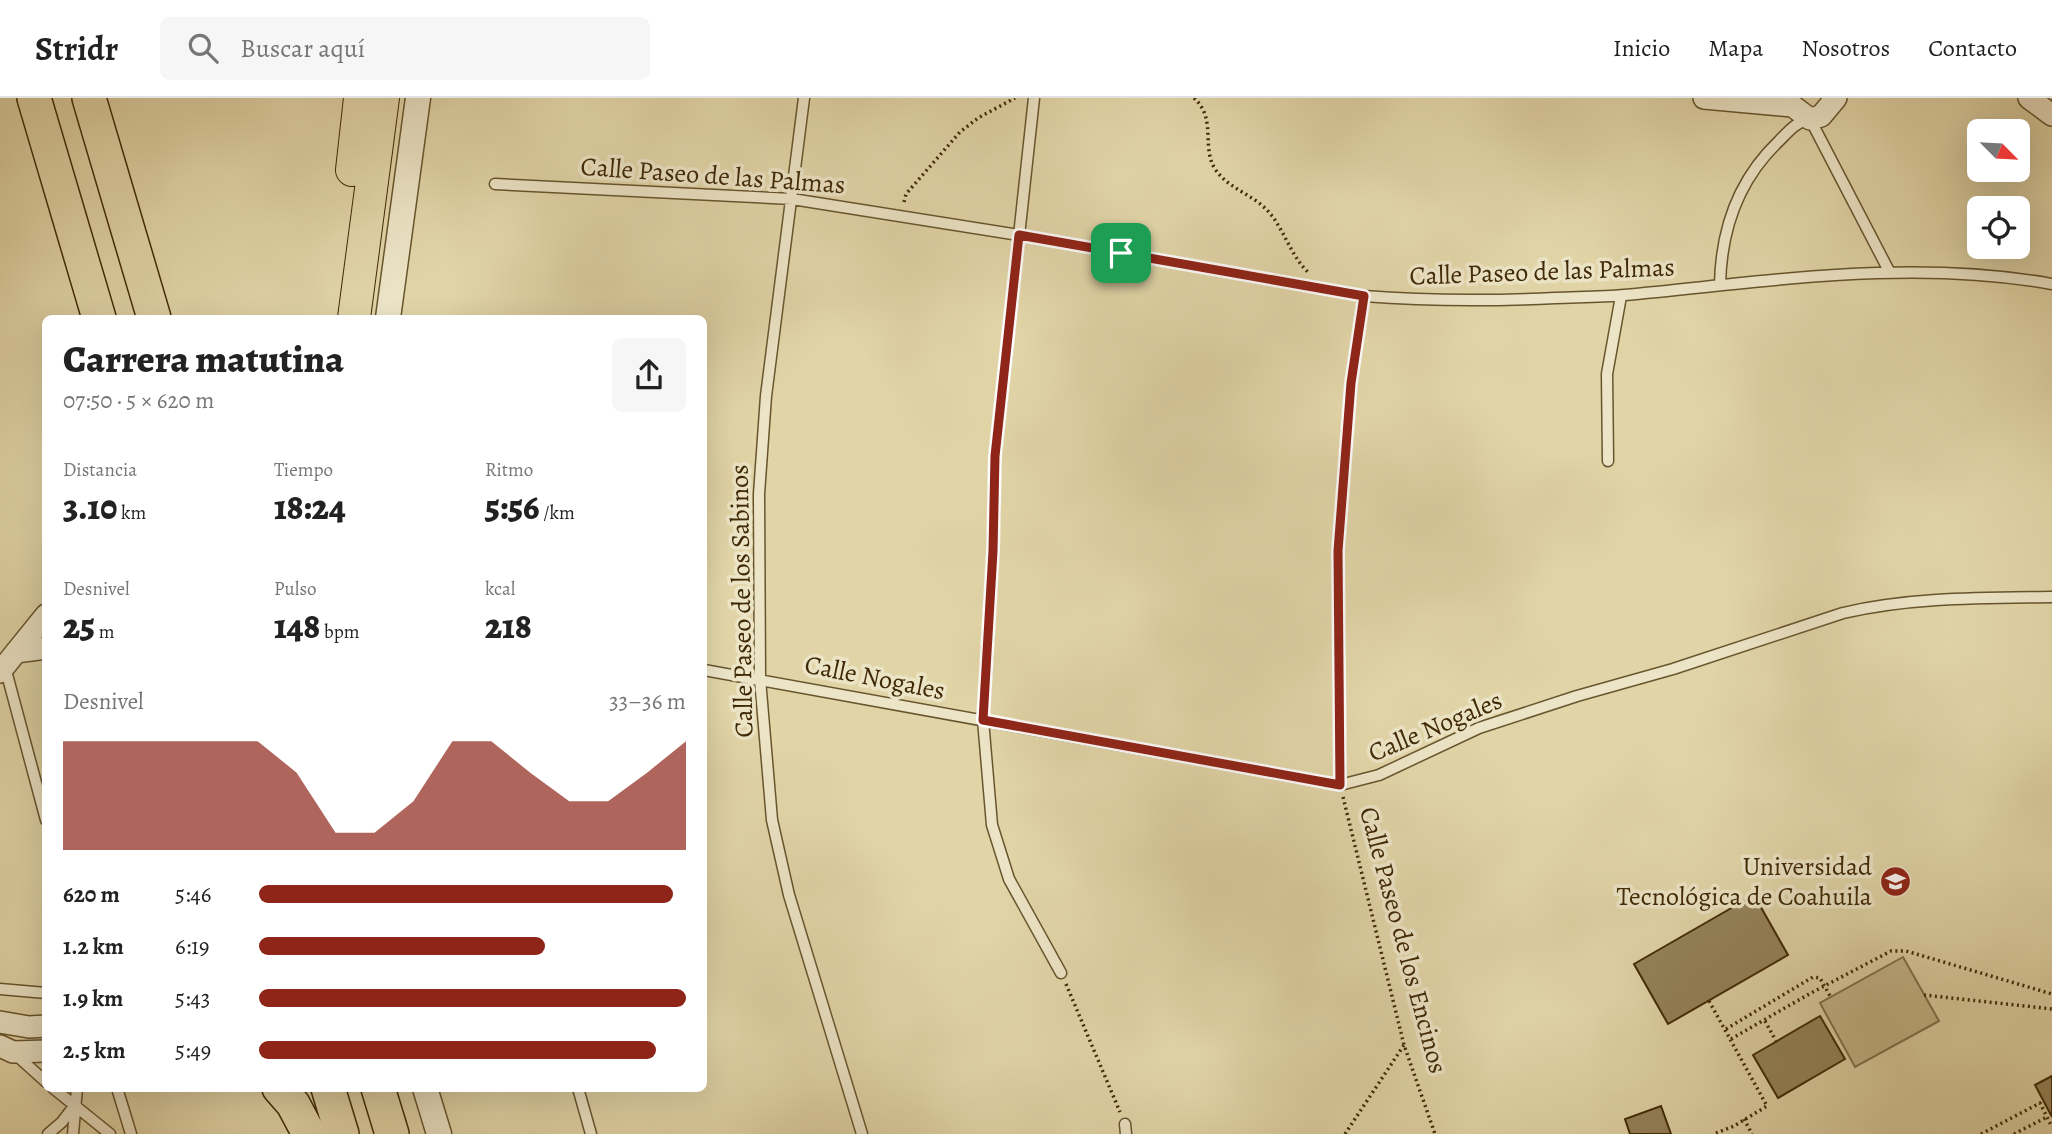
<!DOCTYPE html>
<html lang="es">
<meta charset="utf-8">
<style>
:root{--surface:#fff;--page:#f6f6f6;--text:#222;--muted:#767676;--line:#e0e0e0;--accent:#8f2418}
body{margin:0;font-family:Alegreya,serif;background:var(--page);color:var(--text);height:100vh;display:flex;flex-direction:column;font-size:26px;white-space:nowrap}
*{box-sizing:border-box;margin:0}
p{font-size:23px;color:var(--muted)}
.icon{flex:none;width:38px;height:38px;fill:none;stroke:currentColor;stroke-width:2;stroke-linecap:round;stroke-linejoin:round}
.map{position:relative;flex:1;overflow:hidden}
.sheet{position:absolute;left:42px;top:217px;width:665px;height:777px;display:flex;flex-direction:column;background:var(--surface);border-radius:10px;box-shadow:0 7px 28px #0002}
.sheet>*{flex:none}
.needle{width:46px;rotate:114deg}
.fabs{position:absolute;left:1967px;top:21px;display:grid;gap:14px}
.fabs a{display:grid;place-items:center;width:63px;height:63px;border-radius:10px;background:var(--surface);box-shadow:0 7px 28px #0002;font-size:35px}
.pin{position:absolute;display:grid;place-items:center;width:60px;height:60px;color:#fff;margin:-30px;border-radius:14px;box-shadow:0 4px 10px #0006}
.round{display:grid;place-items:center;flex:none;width:74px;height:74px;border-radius:10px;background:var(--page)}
.summary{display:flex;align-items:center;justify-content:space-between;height:119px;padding:0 21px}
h1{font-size:38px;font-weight:800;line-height:52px}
.figures{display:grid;grid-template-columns:repeat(3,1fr);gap:10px;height:119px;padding:7px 21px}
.figures div{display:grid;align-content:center}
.figures b{font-size:35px;font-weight:800}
.figures small{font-size:19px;font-weight:400}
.figures p{font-size:19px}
.chart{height:196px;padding:14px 21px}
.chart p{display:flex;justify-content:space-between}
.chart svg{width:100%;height:126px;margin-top:7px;fill:var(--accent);opacity:.7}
ul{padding:0 21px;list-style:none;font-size:23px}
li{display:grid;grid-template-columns:112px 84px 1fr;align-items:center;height:52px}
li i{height:18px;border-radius:9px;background:var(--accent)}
header{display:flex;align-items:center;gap:42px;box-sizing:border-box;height:98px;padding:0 35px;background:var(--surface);border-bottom:2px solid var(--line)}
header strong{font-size:33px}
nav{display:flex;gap:38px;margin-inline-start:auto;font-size:24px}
.search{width:490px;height:63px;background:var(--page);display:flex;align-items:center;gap:18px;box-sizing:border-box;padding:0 24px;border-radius:10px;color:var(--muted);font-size:26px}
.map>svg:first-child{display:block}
.green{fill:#c6b88c;stroke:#837149;stroke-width:2}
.building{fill:#94835a;stroke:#402a06;stroke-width:2}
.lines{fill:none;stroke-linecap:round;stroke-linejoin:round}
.service-casing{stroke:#68552e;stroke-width:13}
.minor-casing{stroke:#68552e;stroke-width:24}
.tertiary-casing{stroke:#68552e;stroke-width:27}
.primary-casing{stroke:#402a06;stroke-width:34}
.trunk-casing{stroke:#402a06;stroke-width:36}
.path{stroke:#402a06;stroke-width:3.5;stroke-dasharray:2 3.5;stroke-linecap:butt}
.service{stroke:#ece4c6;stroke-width:10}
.minor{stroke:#ece4c6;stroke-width:21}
.tertiary{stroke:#ece4c6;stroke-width:24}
.primary{stroke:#e1d5a8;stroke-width:32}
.trunk{stroke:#e1d5a8;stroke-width:33}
.route-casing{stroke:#fff;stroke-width:14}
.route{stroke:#8f2418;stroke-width:9}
.labels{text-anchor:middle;stroke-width:7;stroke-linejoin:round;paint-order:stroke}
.street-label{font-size:26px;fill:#402a06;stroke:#ece4c6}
.poi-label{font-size:26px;fill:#402a06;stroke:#ece4c6;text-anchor:end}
</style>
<header>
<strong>Stridr</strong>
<div class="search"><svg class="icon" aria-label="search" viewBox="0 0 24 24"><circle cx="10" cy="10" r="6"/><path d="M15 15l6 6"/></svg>Buscar aquí</div>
<nav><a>Inicio</a><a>Mapa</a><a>Nosotros</a><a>Contacto</a></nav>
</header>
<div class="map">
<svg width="2052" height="1036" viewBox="0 0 2052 1036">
<rect width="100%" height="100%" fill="#e1d5a8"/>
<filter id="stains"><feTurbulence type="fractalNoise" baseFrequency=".00286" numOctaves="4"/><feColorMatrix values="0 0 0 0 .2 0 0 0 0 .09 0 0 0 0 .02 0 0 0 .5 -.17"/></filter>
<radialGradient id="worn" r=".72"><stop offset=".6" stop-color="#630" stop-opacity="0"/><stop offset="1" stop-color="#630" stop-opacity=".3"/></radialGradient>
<path class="green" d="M1903,859L1939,923L1855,969L1820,905Z"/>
<path class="building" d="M1754,797L1788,857L1668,926L1634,866Z
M1820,918L1845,961L1778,1000L1753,957Z
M2052,978V1019L2035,987Z
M1661,1008L1671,1036H1630L1625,1021Z"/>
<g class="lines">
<defs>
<path id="service" d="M804,0L766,298L759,396L760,581L772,722L789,797L862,1036
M1034,0L995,358L993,453L983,622L992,727L1009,781L1061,875
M495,86L792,101L1019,137L1364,198C1428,203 1491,203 1555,200C1578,199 1601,199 1624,197C1767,184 1909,160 2052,186
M1720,187C1721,131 1738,82 1779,43C1788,34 1797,23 1810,21L1889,173
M1608,363L1607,276L1621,198
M5,569L46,722
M704,572L1340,687L1379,677L1479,630L1577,598L1673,571L1843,515C1912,499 1982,500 2052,499
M1340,687L1338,453L1351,285L1364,198
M0,891L46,895
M15,956L46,984
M53,990L110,1036
M117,990L131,1036
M578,990L591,1036
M1125,1026L1126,1036
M48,1036L62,1024L74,1008
M73,1036L77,990"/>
<path id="minor" d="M1704,0L1792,8
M1782,0L1810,21L1821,18L1836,0
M2029,0L2052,17
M16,554L46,550
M0,574L46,517
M0,924L29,929L46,928
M0,948L13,954L46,953"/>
<path id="tertiary" d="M388,220L418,0
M425,990L439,1036"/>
<path id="primary" d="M352,72L360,0
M354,220L383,0"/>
<path id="trunk" d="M34,0L99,220
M89,0L154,220
M279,990L293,1006L309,1036
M328,990L342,1036
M378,990L392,1036"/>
</defs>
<use href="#service" class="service-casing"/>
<use href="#minor" class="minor-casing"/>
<use href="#tertiary" class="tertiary-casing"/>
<use href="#primary" class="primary-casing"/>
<use href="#trunk" class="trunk-casing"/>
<path class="path" d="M1194,0C1217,21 1201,48 1215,71C1228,90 1251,96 1266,111C1284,129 1289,156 1308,174
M904,104L906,96L960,34L978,20L1015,0
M1343,699L1404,947L1435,1036
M1066,886L1120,1014
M1924,897L2052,911
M1709,903L1767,1008L1734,1028L1714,1036
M1765,923L1776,943
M1726,931L1813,879L1820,880L1830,898
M1731,941L1811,895L1891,853H1906L2052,896
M1744,1021L1752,1036
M1345,1036L1404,947
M1981,1036L2040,1005L2052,1029
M2014,1036L2047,1019"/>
<use href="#service" class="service"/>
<use href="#minor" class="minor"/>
<use href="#tertiary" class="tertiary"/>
<use href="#primary" class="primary"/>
<use href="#trunk" class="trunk"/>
</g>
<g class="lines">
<defs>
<path id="route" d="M1019,137L1364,198L1351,285L1338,453L1340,687L983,622L993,453L995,358Z"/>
</defs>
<use href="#route" class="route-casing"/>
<use href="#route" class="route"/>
</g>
<defs>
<symbol id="university-disc" viewBox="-11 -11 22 22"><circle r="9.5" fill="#8f2418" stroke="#ece4c6"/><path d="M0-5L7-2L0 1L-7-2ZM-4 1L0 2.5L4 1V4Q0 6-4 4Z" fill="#fff"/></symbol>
</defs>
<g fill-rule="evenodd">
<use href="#university-disc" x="1878" y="766" width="35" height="35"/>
</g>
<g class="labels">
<g class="street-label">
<text transform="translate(713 77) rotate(4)" y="9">Calle Paseo de las Palmas</text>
<text transform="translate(1542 173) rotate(-2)" y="9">Calle Paseo de las Palmas</text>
<text transform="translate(741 503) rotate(-91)" y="9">Calle Paseo de los Sabinos</text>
<text transform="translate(875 579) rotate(11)" y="9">Calle Nogales</text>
<text transform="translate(1435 628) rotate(-23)" y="9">Calle Nogales</text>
<text transform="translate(1404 842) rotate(75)" y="9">Calle Paseo de los Encinos</text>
</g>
<g class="poi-label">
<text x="1872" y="777">Universidad<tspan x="1872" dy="30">Tecnológica de Coahuila</tspan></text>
</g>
</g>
<rect width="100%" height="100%" filter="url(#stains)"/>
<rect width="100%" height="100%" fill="url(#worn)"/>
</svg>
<div class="fabs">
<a><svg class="needle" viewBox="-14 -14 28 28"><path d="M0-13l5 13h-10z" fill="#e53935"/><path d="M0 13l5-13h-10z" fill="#767676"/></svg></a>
<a><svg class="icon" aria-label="locate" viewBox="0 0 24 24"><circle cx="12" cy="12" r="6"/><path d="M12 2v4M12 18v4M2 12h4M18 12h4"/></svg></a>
</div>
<div class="pin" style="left:1121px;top:155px;background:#1e9e55"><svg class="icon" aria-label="arrive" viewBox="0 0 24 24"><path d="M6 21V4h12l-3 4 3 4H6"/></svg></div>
<section class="sheet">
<div class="summary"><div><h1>Carrera matutina</h1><p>07:50 · 5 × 620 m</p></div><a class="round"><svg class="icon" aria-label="share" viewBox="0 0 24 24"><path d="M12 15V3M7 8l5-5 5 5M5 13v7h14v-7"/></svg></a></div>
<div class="figures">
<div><p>Distancia</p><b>3.10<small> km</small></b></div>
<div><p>Tiempo</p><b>18:24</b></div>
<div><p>Ritmo</p><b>5:56<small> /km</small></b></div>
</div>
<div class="figures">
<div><p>Desnivel</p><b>25<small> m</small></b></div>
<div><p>Pulso</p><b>148<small> bpm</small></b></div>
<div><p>kcal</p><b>218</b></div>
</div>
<div class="chart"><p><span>Desnivel</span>33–36 m</p>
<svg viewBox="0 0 160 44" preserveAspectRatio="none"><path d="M0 44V6L10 6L20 6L30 6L40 6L50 6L60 17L70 38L80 38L90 27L100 6L110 6L120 17L130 27L140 27L150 17L160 6V44z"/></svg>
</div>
<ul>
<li><b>620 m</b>5:46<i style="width:97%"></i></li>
<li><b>1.2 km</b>6:19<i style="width:67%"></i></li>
<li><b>1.9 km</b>5:43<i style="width:100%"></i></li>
<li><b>2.5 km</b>5:49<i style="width:93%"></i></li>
</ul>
</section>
</div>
